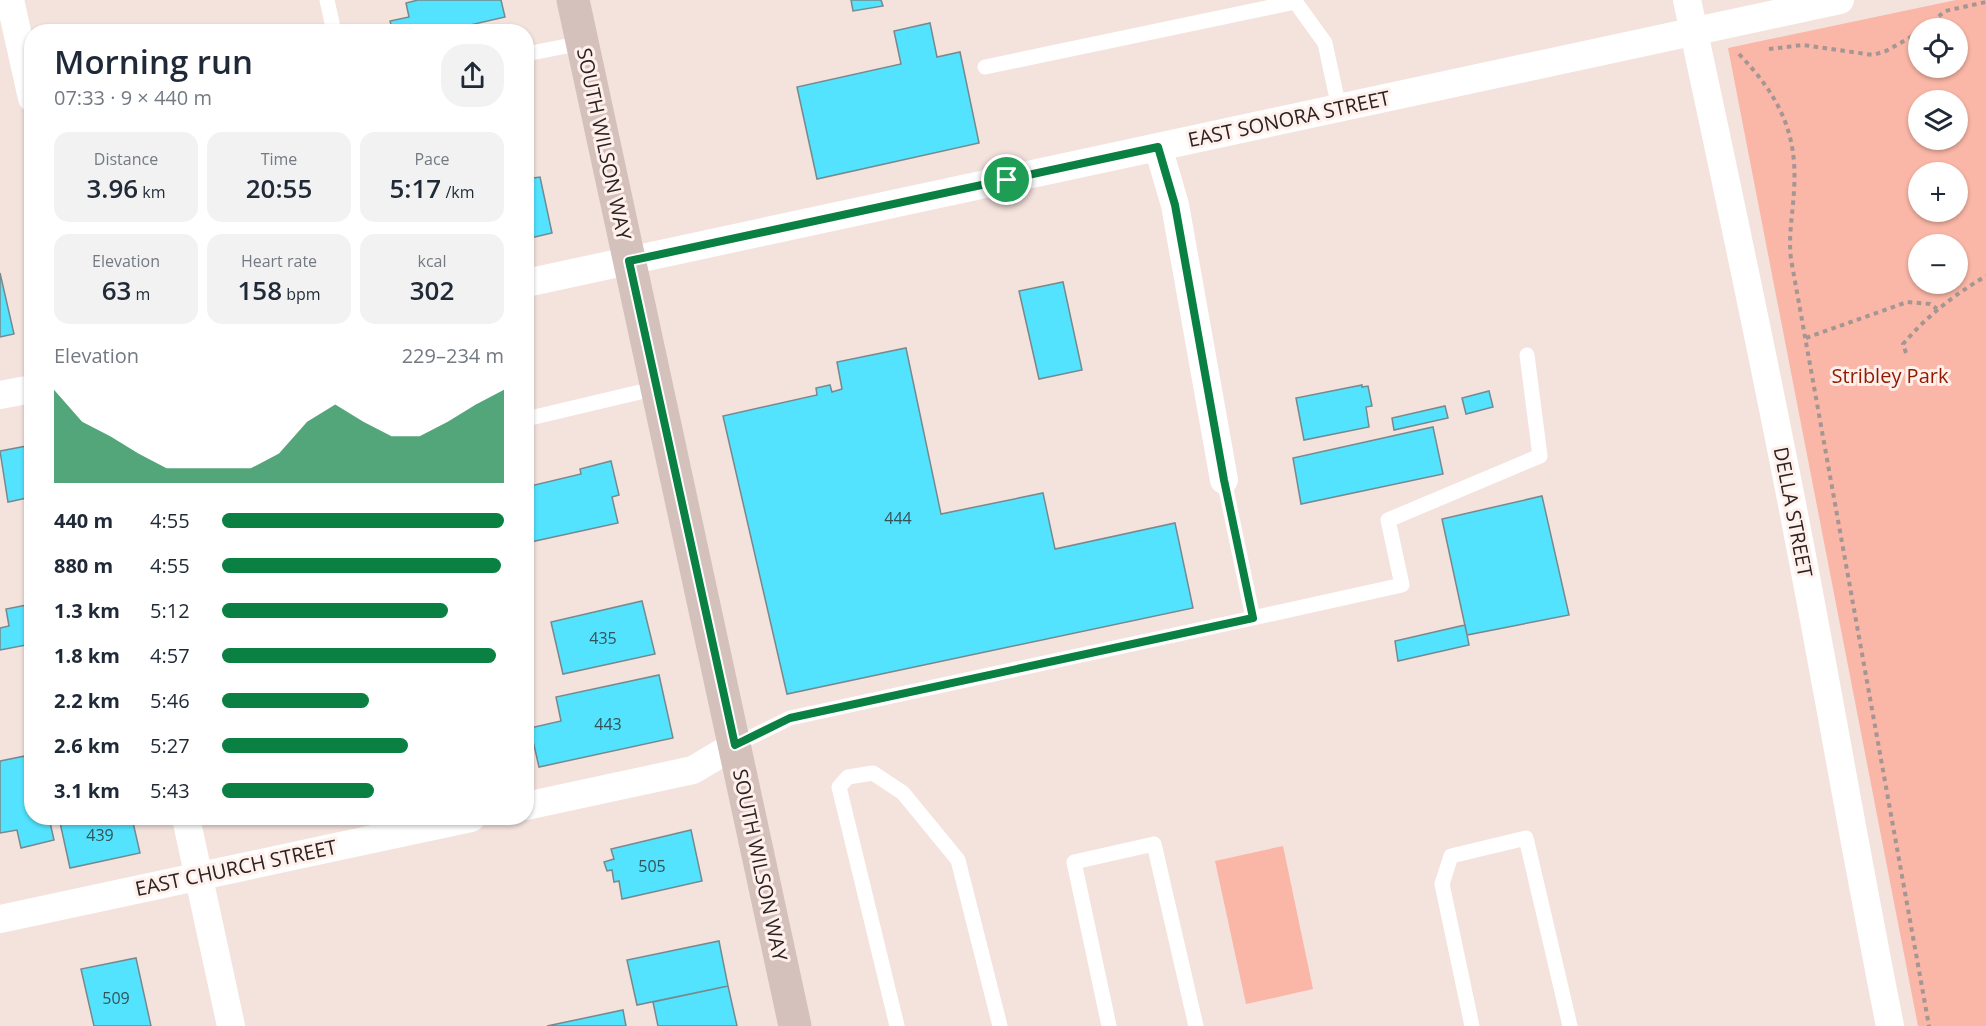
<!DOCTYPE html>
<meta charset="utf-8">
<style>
:root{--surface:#fff;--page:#f2f2f3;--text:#1f2937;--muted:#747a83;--accent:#0b8043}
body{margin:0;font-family:"Open Sans",sans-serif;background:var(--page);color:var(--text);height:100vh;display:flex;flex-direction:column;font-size:22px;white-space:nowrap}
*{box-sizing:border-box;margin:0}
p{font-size:20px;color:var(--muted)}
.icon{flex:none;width:33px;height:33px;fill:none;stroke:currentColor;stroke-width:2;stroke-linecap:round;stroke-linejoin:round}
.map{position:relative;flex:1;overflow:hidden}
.drawer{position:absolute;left:24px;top:24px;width:510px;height:801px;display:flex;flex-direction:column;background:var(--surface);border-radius:24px;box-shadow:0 2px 4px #0004}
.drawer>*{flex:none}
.tools{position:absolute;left:1908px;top:18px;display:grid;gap:12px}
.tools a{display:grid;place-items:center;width:60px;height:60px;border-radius:50%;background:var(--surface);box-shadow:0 2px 4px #0004;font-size:30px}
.pin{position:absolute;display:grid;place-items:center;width:51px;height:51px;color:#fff;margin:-26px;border:3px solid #fff;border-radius:50%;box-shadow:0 2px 6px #0007}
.round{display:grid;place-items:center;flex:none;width:63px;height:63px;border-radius:24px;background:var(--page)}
.overview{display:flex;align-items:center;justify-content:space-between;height:102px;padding:0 30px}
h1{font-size:33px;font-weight:600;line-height:45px}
.metrics{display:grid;grid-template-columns:repeat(3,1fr);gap:9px;height:102px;padding:6px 30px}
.metrics div{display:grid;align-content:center;border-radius:15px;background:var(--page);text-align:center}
.metrics b{font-size:26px;font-weight:600}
.metrics small{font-size:16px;font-weight:400}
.metrics p{font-size:16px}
.chart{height:168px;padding:12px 30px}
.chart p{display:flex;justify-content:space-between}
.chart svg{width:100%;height:108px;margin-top:6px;fill:var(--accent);opacity:.7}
ul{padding:0 30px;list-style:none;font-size:20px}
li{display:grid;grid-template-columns:96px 72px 1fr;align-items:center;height:45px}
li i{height:15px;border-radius:8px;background:var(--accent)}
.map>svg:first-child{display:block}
.green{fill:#fab6a6;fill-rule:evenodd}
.building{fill:#53e3fe;stroke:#77898d;stroke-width:1.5}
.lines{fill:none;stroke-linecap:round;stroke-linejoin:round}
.path{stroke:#a49693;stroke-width:4;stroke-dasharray:4.5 4.5;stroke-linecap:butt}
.lane{stroke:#fff;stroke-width:15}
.street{stroke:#fff;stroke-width:28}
.secondary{stroke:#d5c1bc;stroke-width:33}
.route-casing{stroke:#fff;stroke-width:12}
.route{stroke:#0b8043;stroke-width:8}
.labels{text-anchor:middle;stroke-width:6;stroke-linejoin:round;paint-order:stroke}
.number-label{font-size:16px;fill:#345359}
.street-label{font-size:20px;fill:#2a2322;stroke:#fff0ec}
.park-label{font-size:20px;fill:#901a00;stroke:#fff0ec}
</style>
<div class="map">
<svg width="1986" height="1026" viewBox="0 0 1986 1026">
<rect width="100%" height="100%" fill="#f4e2dd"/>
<path class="green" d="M1956,0H1986V1026H1918L1728,48ZM1918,28H1958V68H1918ZM1918,100H1958V140H1918ZM1958,172V212H1918V172ZM1918,244H1958V284H1918Z
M1283,846L1313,989L1246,1004L1215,861Z"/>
<path class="building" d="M418,0H501L505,17L440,32H393L390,21L409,17L406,3Z
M851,0H881L883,6L853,11Z
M930,23L937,57L960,52L979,143L817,179L797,87L901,64L894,31Z
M540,177L552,233L526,239V179Z
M0,273L14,334L0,337Z
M1063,282L1082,370L1039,379L1019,291Z
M906,348L941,514L1043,493L1055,549L1175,523L1193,608L787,694L723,416L817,395L816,388L830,385L832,392L842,389L837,362Z
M1362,385V387L1368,386L1372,406L1366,407L1369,427L1304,440L1296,398Z
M1489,391L1493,407L1466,414L1462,398Z
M1445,406L1448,418L1394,430L1392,418Z
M1433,427L1443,474L1301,504L1293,458Z
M32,445V497L8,502L0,451Z
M611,461L619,495L612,497L618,523L526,543V487L581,474L580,469Z
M1542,496L1569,615L1467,635L1442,519Z
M642,601L655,654L563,674L551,622Z
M32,604V644L0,650V628L9,626L6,609Z
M1465,625L1469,645L1398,661L1395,641Z
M32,656V683L27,657Z
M659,675L673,738L539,767L530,728L561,721L556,697Z
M25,756L32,785V818H49L54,840L21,848L17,830L0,833V761Z
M59,818H132L140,853L70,868Z
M691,830L702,881L622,899L619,881L614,882L612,870L607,871L604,862L614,859L611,849Z
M719,941L728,986L637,1005L627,960Z
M136,958L151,1026H94L81,969Z
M728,986L737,1026H658L653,1002Z
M623,1010L626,1026H547Z"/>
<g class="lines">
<path class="path" d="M1925,28L1945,11L1986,2
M1769,49L1803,45L1873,55L1886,51L1918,33
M1739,54C1778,95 1798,132 1794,190C1793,214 1788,235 1791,259L1929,1026
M1806,338L1907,302L1930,304L1937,309
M1906,353L1903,344C1927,316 1955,294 1986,276"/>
<path class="lane" d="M327,0L334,32
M1294,0L1325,43L1339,108
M526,54L582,43
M985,67L1295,2
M526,419L657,388
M1253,618L1402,585L1388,520L1540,456L1527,355
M735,745L790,718L1253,618L1224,480
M897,1026L839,787L848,777L873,773L903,793L958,860L1000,1026
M1109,1026L1074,862L1154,844L1196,1026
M1472,1026L1442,884L1451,856L1526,838L1570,1026"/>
<path class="street" d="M10,0L32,98
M1687,0C1725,176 1763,353 1797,530C1829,695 1857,861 1890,1026
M1158,147L1175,205L1224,480
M526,283L1840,0
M0,395L32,389
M526,806L693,770L735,745
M186,818L231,1026
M0,919L471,818"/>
<path class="secondary" d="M573,0L795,1026"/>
</g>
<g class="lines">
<defs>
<path id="route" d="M1158,147L1175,205L1224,480L1253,618L790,718L735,745L629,261Z"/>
</defs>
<use href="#route" class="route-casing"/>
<use href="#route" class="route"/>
</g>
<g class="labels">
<g class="number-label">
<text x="898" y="524">444</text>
<text x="603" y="644">435</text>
<text x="608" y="730">443</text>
<text x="100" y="841">439</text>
<text x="652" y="872">505</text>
<text x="116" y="1004">509</text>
</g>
<g class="street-label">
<text transform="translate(1289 119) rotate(-12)" y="7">EAST SONORA STREET</text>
<text transform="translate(604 144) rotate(78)" y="7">SOUTH WILSON WAY</text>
<text transform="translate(1793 512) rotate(79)" y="7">DELLA STREET</text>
<text transform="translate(760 865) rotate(78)" y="7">SOUTH WILSON WAY</text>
<text transform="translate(236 868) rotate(-12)" y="7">EAST CHURCH STREET</text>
</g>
<g class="park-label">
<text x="1890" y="383">Stribley Park</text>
</g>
</g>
</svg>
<div class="tools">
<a><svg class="icon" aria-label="locate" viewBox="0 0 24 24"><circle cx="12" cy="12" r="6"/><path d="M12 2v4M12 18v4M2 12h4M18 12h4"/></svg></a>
<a><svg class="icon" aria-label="layers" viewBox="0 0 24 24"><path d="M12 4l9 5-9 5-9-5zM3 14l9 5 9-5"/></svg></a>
<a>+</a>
<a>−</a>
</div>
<div class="pin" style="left:1007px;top:180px;background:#1e9e55"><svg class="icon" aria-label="arrive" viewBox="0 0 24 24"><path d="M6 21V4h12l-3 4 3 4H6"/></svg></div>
<section class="drawer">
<div class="overview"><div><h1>Morning run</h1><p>07:33 · 9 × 440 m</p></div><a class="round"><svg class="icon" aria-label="share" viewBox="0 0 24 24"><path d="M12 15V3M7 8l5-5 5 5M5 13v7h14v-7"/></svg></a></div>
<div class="metrics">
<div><p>Distance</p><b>3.96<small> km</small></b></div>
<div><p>Time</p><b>20:55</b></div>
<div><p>Pace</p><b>5:17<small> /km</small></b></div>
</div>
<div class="metrics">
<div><p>Elevation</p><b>63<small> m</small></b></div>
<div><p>Heart rate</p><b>158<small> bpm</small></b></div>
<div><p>kcal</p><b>302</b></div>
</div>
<div class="chart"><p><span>Elevation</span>229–234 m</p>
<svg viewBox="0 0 160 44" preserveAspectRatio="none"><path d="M0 44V6L10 19L20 25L30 32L40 38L50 38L60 38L70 38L80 32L90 19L100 12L110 19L120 25L130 25L140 19L150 12L160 6V44z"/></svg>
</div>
<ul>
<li><b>440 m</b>4:55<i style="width:100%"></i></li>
<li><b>880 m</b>4:55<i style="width:99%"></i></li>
<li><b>1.3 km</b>5:12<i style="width:80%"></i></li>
<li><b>1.8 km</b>4:57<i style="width:97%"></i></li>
<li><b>2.2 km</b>5:46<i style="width:52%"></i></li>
<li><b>2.6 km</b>5:27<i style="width:66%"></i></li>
<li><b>3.1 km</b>5:43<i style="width:54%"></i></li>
</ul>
</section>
</div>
